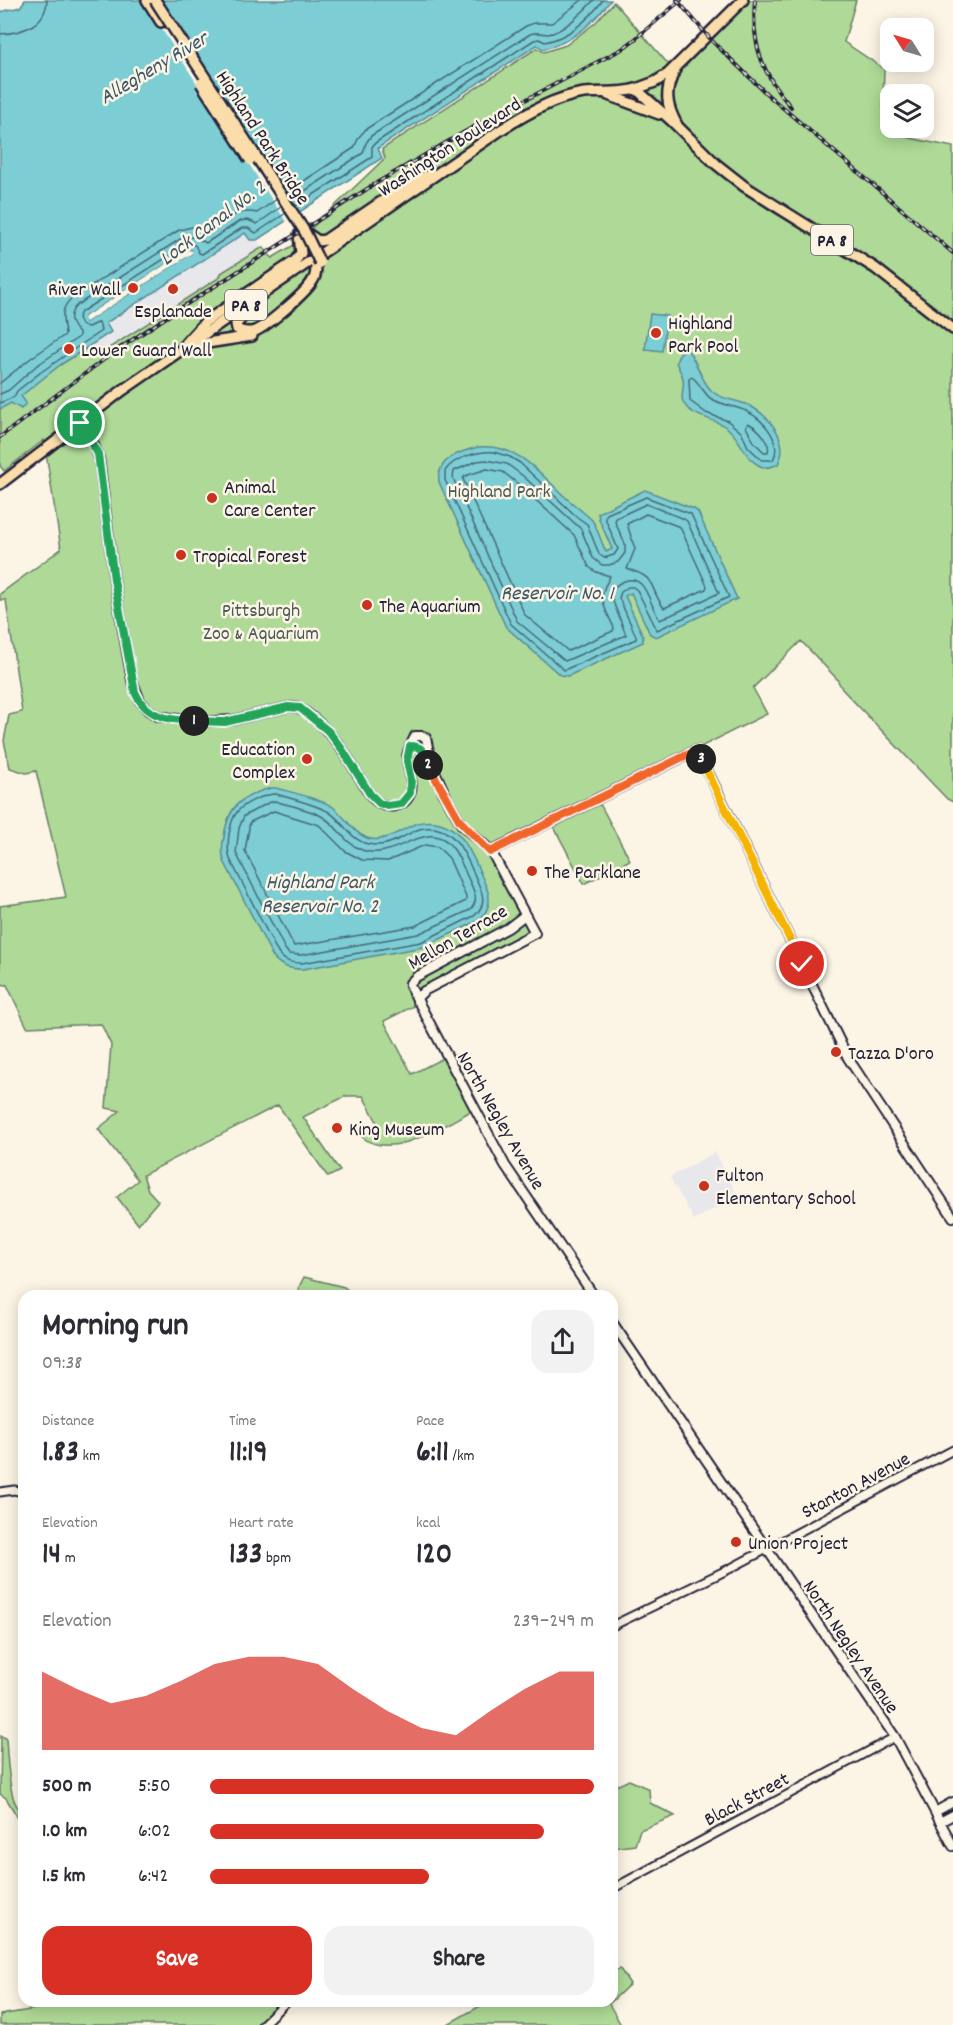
<!DOCTYPE html>
<meta charset="utf-8">
<style>
:root{--surface:#fff;--page:#f2f2f3;--text:#2b2b33;--muted:#7c7c81;--accent:#d93025}
body{margin:0;font-family:Dekko,sans-serif;background:var(--page);color:var(--text);height:100vh;display:flex;flex-direction:column;font-size:22px;white-space:nowrap}
*{box-sizing:border-box;margin:0}
p{font-size:20px;color:var(--muted)}
.icon{flex:none;width:33px;height:33px;fill:none;stroke:currentColor;stroke-width:2;stroke-linecap:round;stroke-linejoin:round}
.map{position:relative;flex:1;overflow:hidden}
.drawer{position:absolute;left:18px;top:1290px;width:600px;height:717px;display:flex;flex-direction:column;background:var(--surface);border-radius:18px;box-shadow:0 3px 15px #0003}
.drawer>*{flex:none}
.needle{width:39px;rotate:307deg}
.fabs{position:absolute;left:880px;top:18px;display:grid;gap:12px}
.fabs a{display:grid;place-items:center;width:54px;height:54px;border-radius:12px;background:var(--surface);box-shadow:0 3px 15px #0003;font-size:30px}
.pin{position:absolute;display:grid;place-items:center;width:51px;height:51px;color:#fff;margin:-26px;border:3px solid #fff;border-radius:50%;box-shadow:0 2px 6px #0007}
.km{position:absolute;width:30px;height:30px;margin:-15px;border-radius:50%;background:#222;color:#fff;font-size:16px;line-height:30px;text-align:center}
.round{display:grid;place-items:center;flex:none;width:63px;height:63px;border-radius:18px;background:var(--page)}
.summary{display:flex;align-items:center;justify-content:space-between;height:102px;padding:0 24px}
h1{font-size:33px;font-weight:700;line-height:45px}
.stats{display:grid;grid-template-columns:repeat(3,1fr);gap:9px;height:102px;padding:6px 24px}
.stats div{display:grid;align-content:center}
.stats b{font-size:30px;font-weight:700}
.stats small{font-size:16px;font-weight:400}
.stats p{font-size:16px}
.chart{height:168px;padding:12px 24px}
.chart p{display:flex;justify-content:space-between}
.chart svg{width:100%;height:108px;margin-top:6px;fill:var(--accent);opacity:.7}
.button{display:flex;gap:12px;margin-top:auto;padding:12px 24px}
.button a{flex:1;height:69px;border-radius:18px;background:var(--accent);color:#fff;font-size:24px;font-weight:700;line-height:69px;text-align:center}
.button a+a{background:var(--page);color:var(--text)}
ul{padding:0 24px;list-style:none;font-size:20px}
li{display:grid;grid-template-columns:96px 72px 1fr;align-items:center;height:45px}
li i{height:15px;border-radius:8px;background:var(--accent)}
.map>svg:first-child{display:block}
.built{fill:#e8e7eb}
.green{fill:#aed996;stroke:#687e68;stroke-width:1.5}
.water{fill:#7cced4;stroke:#588997;stroke-width:1.5;fill-rule:evenodd}
.pier{fill:#fcf5e5}
.lines{fill:none;stroke-linecap:round;stroke-linejoin:round}
.shore{stroke:#466778;stroke-width:1.5}
.tertiary-casing{stroke:#22223b;stroke-width:11}
.secondary-casing{stroke:#22223b;stroke-width:12}
.primary-casing{stroke:#22223b;stroke-width:14}
.trunk-casing{stroke:#22223b;stroke-width:14}
.tertiary{stroke:#fcf5e5;stroke-width:7}
.secondary{stroke:#fcf5e5;stroke-width:8}
.primary{stroke:#fbddab;stroke-width:9}
.trunk{stroke:#fbddab;stroke-width:9}
.rail-casing{stroke:#22223b;stroke-width:4}
.rail{stroke:#fcf5e5;stroke-width:1.5;stroke-dasharray:4.5;stroke-linecap:butt}
.trunk-bridge-casing{stroke:#22223b;stroke-width:14;stroke-linecap:butt}
.trunk-bridge{stroke:#fbddab;stroke-width:9}
.split-1-casing{stroke:#fff;stroke-width:12}
.split-2-casing{stroke:#fff;stroke-width:12}
.split-3-casing{stroke:#fff;stroke-width:12}
.split-4-casing{stroke:#fff;stroke-width:12}
.split-1{stroke:#22a559;stroke-width:8}
.split-2{stroke:#22a559;stroke-width:8}
.split-3{stroke:#f0652b;stroke-width:8}
.split-4{stroke:#f5b400;stroke-width:8}
.poi-dot{fill:#c8321e;stroke:#fcf5e5;stroke-width:2}
.labels{text-anchor:middle;stroke-width:5;stroke-linejoin:round;paint-order:stroke}
.shield{fill:#fcf5e5;stroke:#63616e;stroke-width:1.5}
.shield-label{font-size:18px;font-weight:bold;fill:#22223b}
.street-label{font-size:20px;fill:#22223b;stroke:#fcf5e5}
.poi-label{font-size:20px;fill:#22223b;stroke:#fcf5e5;text-anchor:start}
.park-label{font-size:20px;fill:#4c5956;stroke:#fcf5e5}
.water-label{font-size:21px;font-style:italic;fill:#3d5669;stroke:#fcf5e5}
</style>
<div class="map">
<svg width="953" height="2025" viewBox="0 0 953 2025">
<rect width="100%" height="100%" fill="#fcf5e5"/>
<filter id="ink" filterUnits="userSpaceOnUse"><feTurbulence type="fractalNoise" baseFrequency=".0167" numOctaves="2"/><feDisplacementMap in="SourceGraphic" scale="12" xChannelSelector="R" yChannelSelector="G"/><feConvolveMatrix kernelMatrix="1 2 1 2 8 2 1 2 1" color-interpolation-filters="sRGB"/></filter>
<g filter="url(#ink)">
<path class="built" d="M255,226L250,240H257L263,247L221,273L220,277L103,352L94,353L90,346L111,332L108,327L38,367Z
M715,1152L738,1196L694,1220L670,1177Z"/>
<path class="green" d="M749,0H856L844,42L884,69L883,106L891,117V128H899L905,137L953,147V322L878,264L766,196L745,180L718,158L677,117L669,98L676,76Z
M614,2L669,65L664,84L666,83L667,110L663,107L665,121L698,153L740,189L770,210L858,263L900,292L953,336V802L947,799L842,689L837,679L801,641L753,688L767,714L491,851L525,915L412,980L419,1003L384,1021L412,1074L447,1056L475,1109C445,1124 392,1162 362,1137L377,1122L363,1096H346L303,1117L340,1171L328,1177L278,1105L143,1175L148,1190L158,1201L138,1224L117,1197L138,1180L98,1129L120,1111L106,1108L111,1045L101,1024L27,1027L7,985L0,984V906L66,897L36,771L26,773L10,768L4,741L9,715L22,712L6,600H0V594L61,549L44,440L4,471L0,466V409L60,365L90,346L94,352L100,348L103,352L220,277L221,273L263,247L272,258L294,245L385,158L382,149L537,48L544,52L566,45L595,23Z
M600,804L630,860L584,884L554,827Z
M522,923H524L529,932L527,934L418,991L414,982L419,977Z
M304,1277L344,1287L355,1296H302L298,1289Z
M1,1736L6,1738C7,1758 8,1777 13,1797C17,1811 24,1811 24,1828L6,1798L0,1794Z
M629,1780L649,1789L650,1803L675,1816L640,1830L635,1845L612,1848V1788Z
M620,1969L630,1984L609,2004L621,2025H446L489,2001H612V1972Z
M83,2001H281L256,2025H0V2015Z"/>
<path class="water" d="M25,0H611C593,23 572,43 543,49L537,45L378,148L382,158L257,240H250L245,233L106,323L111,332L60,365L21,396L26,403L21,409L11,403L0,409V12L20,7ZM188,250H192L191,254L86,322L84,317Z
M650,314L667,316L662,351L645,349Z
M686,349C695,354 700,382 713,392C724,401 740,400 752,407C771,418 790,442 778,464C772,467 766,469 760,466C744,458 741,438 727,428C714,417 692,419 683,402C680,396 685,386 683,379C682,373 678,368 676,362L680,353Z
M478,447C516,443 538,471 563,495C572,503 582,511 591,519C596,524 602,544 606,552L612,549L599,519L598,513L645,490L694,509L698,512L737,599L656,637L650,634L631,593L625,596L643,636V642L568,676L560,675L506,627L439,482C436,459 459,452 478,447Z
M271,788H276C290,792 322,799 333,807C345,816 352,832 367,838C377,842 388,837 397,833C405,829 414,823 423,822C461,817 473,857 485,884C492,899 490,910 478,921L423,947L303,969C290,969 281,967 273,957L224,861C221,852 222,845 224,837C228,806 241,796 271,788Z"/>
<path class="pier" d="M143,0H159L298,215L287,223Z
M188,250L193,251L191,254L86,322L83,318Z"/>
<g class="lines">
<path class="shore" d="M0,34C22,33 46,25 47,0
M287,192L354,148L359,137L366,129L526,26L534,23H552L582,0
M291,200L363,153L366,143L371,136L530,34C538,31 541,34 548,34C562,33 585,10 594,0
M296,206L372,157V147L375,143L534,40L539,39L545,42C569,37 589,19 603,0
M692,377C699,382 703,392 710,398C721,405 734,406 746,411C763,419 783,441 773,460H762L748,447L742,433L728,421L706,413L690,401L689,379Z
M0,383L31,358L65,335C64,320 58,310 72,298L179,230L192,227L207,231C224,221 236,208 257,213L277,199
M0,394L9,390L36,366L79,337V333C70,325 67,315 77,305L182,238L195,237L206,243L240,221L248,220L257,224L281,207
M0,403L14,397L17,391L41,372L101,331L99,322L88,327L81,325L78,318L81,312L186,245H195L199,253L202,254L242,228H248L256,233L286,213
M748,423C758,428 771,441 768,452H764L754,442L746,427Z
M494,452L510,457L520,463L577,517L587,524L599,554L604,558L614,555L618,549L605,518L607,514L646,497L691,514L729,597L657,630L637,590L633,587H628L621,592L619,598L636,636V639L564,670L511,624L445,480V471C454,457 479,451 494,452Z
M486,460L507,464L523,476L581,529L593,558L602,565H609L618,562L625,553V544L615,522L616,518L646,504L684,519L687,521L719,593L660,620C649,607 647,570 622,582C615,585 613,589 611,596L626,635L565,661L517,621L453,478L454,471L477,461Z
M487,469L503,472L517,483L574,535L589,567L596,572L610,576C609,580 605,584 604,589C599,602 609,616 614,628L613,631L568,651L525,615L463,479L465,476Z
M646,514L680,527L707,586L706,589L664,608C648,587 658,577 627,569L635,549L627,524Z
M276,794C289,798 318,805 329,812C343,821 350,840 368,844C379,847 389,844 399,839C407,835 416,829 424,828C457,824 467,859 478,883C484,896 486,906 474,916L421,942L302,963C291,963 285,962 278,953L230,859C226,847 229,822 237,812C244,803 265,794 276,794Z
M275,801C290,806 310,809 323,817C338,826 345,844 362,850C394,863 428,815 452,847C460,857 464,870 469,880C474,891 480,900 470,910L418,934L301,955L289,954L285,949L236,853L239,828L244,816L268,803Z
M274,811L319,825L345,851L362,860L388,861L425,845L438,847L449,858L466,897V901L415,926L294,946L245,851L250,822Z"/>
<defs>
<path id="tertiary" d="M0,1492L14,1490L24,1492
M612,1626L731,1568L953,1450
M612,1889L895,1737
M262,2025L287,2001"/>
<path id="secondary" d="M80,423L94,445L99,458L114,580L132,680L140,701L148,710L158,716L198,722L233,720L288,707C299,706 305,711 313,718C332,733 344,751 356,772C362,781 367,792 374,799C385,810 403,809 410,794C415,782 407,770 407,758C407,750 412,743 415,736H423L426,738L432,765L446,796
M410,746C425,746 424,754 428,766
M491,851L697,750L848,1058L953,1217
M525,915L508,928L416,977L410,983V986L505,1165L594,1296
M417,1001L418,997L424,991L535,933L491,851L462,825L443,792
M612,1322L895,1737L953,1846
M935,1812L953,1802
M940,1822L953,1815"/>
<path id="primary" d="M675,70C664,91 666,105 677,125
M636,89L655,82L668,74L743,0"/>
<path id="trunk" d="M147,0L161,22
M608,95L659,114
M305,232L318,241L325,240L412,181L432,174
M248,311L236,324L237,329C243,333 248,333 255,331C267,326 308,291 313,280C316,276 316,271 316,266
M186,343L205,322L295,261L301,253L299,235
M187,350L207,343L252,336
M0,484L123,390L502,129C526,114 555,97 584,93C602,91 618,94 636,89L672,121L716,164L744,186L875,268L953,329"/>
</defs>
<use href="#tertiary" class="tertiary-casing"/>
<use href="#secondary" class="secondary-casing"/>
<use href="#primary" class="primary-casing"/>
<use href="#trunk" class="trunk-casing"/>
<use href="#tertiary" class="tertiary"/>
<use href="#secondary" class="secondary"/>
<use href="#primary" class="primary"/>
<use href="#trunk" class="trunk"/>
<defs>
<path id="rail" d="M677,0L713,42L769,96L953,253
M755,0C751,44 762,74 791,107
M0,437L114,352L168,316L378,182L468,130L622,49L634,40L681,0"/>
</defs>
<use href="#rail" class="rail-casing"/>
<use href="#rail" class="rail"/>
<defs>
<path id="trunk-bridge" d="M155,0L305,232L320,263
M201,83L250,160"/>
</defs>
<use href="#trunk-bridge" class="trunk-bridge-casing"/>
<use href="#trunk-bridge" class="trunk-bridge"/>
</g>
</g>
<g class="lines" filter="url(#ink)">
<defs>
<path id="split-1" d="M80,423L98,454L114,580L135,692C146,718 170,720 194,721"/>
<path id="split-2" d="M194,721L225,722L288,707L300,708L328,731L342,749L370,794L379,803L387,806L401,804L410,793L411,780L407,761L410,746C424,746 424,753 428,765"/>
<path id="split-3" d="M428,765L460,821L490,852L697,750L701,759"/>
<path id="split-4" d="M701,759L802,964"/>
</defs>
<use href="#split-1" class="split-1-casing"/>
<use href="#split-2" class="split-2-casing"/>
<use href="#split-3" class="split-3-casing"/>
<use href="#split-4" class="split-4-casing"/>
<use href="#split-1" class="split-1"/>
<use href="#split-2" class="split-2"/>
<use href="#split-3" class="split-3"/>
<use href="#split-4" class="split-4"/>
</g>
<g class="poi-dot">
<circle cx="133" cy="288" r="6"/>
<circle cx="173" cy="289" r="6"/>
<circle cx="656" cy="333" r="6"/>
<circle cx="69" cy="349" r="6"/>
<circle cx="212" cy="498" r="6"/>
<circle cx="181" cy="555" r="6"/>
<circle cx="367" cy="605" r="6"/>
<circle cx="307" cy="759" r="6"/>
<circle cx="532" cy="871" r="6"/>
<circle cx="836" cy="1052" r="6"/>
<circle cx="337" cy="1128" r="6"/>
<circle cx="704" cy="1186" r="6"/>
<circle cx="736" cy="1542" r="6"/>
</g>
<g class="labels">
<g class="shield">
<rect x="811" y="225" width="42" height="30" rx="4.5"/>
<rect x="225" y="290" width="42" height="30" rx="4.5"/>
</g>
<g class="shield-label">
<text x="832" y="246">PA 8</text>
<text x="246" y="311">PA 8</text>
</g>
<g class="street-label">
<text transform="translate(264 137) rotate(57)" y="7">Highland Park Bridge</text>
<text transform="translate(449 146) rotate(-33)" y="7">Washington Boulevard</text>
<text transform="translate(457 936) rotate(-30)" y="7">Mellon Terrace</text>
<text transform="translate(502 1120) rotate(60)" y="7">North Negley Avenue</text>
<text transform="translate(855 1484) rotate(-28)" y="7">Stanton Avenue</text>
<text transform="translate(852 1646) rotate(56)" y="7">North Negley Avenue</text>
<text transform="translate(746 1798) rotate(-28)" y="7">Black Street</text>
</g>
<g class="poi-label">
<text x="121" y="295" text-anchor="end">River Wall</text>
<text x="173" y="317" text-anchor="middle">Esplanade</text>
<text x="668" y="329">Highland<tspan x="668" dy="23">Park Pool</tspan></text>
<text x="81" y="356">Lower Guard Wall</text>
<text x="224" y="493">Animal<tspan x="224" dy="23">Care Center</tspan></text>
<text x="193" y="562">Tropical Forest</text>
<text x="379" y="612">The Aquarium</text>
<text x="295" y="755" text-anchor="end">Education<tspan x="295" dy="23">Complex</tspan></text>
<text x="544" y="878">The Parklane</text>
<text x="848" y="1059">Tazza D'oro</text>
<text x="349" y="1135">King Museum</text>
<text x="716" y="1181">Fulton<tspan x="716" dy="23">Elementary School</tspan></text>
<text x="748" y="1549">Union Project</text>
</g>
<g class="park-label">
<text x="499" y="497">Highland Park</text>
<text x="261" y="616">Pittsburgh<tspan x="261" dy="23">Zoo &amp; Aquarium</tspan></text>
</g>
<g class="water-label">
<text transform="translate(153 67) rotate(-31)" y="7">Allegheny River</text>
<text transform="translate(212 222) rotate(-37)" y="7">Lock Canal No. 2</text>
<text x="557" y="599">Reservoir No. 1</text>
<text x="320" y="888">Highland Park<tspan x="320" dy="24">Reservoir No. 2</tspan></text>
</g>
</g>
</svg>
<div class="fabs">
<a><svg class="needle" viewBox="-14 -14 28 28"><path d="M0-13l5 13h-10z" fill="#e53935"/><path d="M0 13l5-13h-10z" fill="#7c7c81"/></svg></a>
<a><svg class="icon" aria-label="layers" viewBox="0 0 24 24"><path d="M12 4l9 5-9 5-9-5zM3 14l9 5 9-5"/></svg></a>
</div>
<div class="pin" style="left:80px;top:423px;background:#1e9e55"><svg class="icon" aria-label="arrive" viewBox="0 0 24 24"><path d="M6 21V4h12l-3 4 3 4H6"/></svg></div>
<div class="pin" style="left:802px;top:964px;background:#d93025"><svg class="icon" aria-label="check" viewBox="0 0 24 24"><path d="M5 12l5 5 9-10"/></svg></div>
<b class="km" style="left:194px;top:721px">1</b>
<b class="km" style="left:428px;top:765px">2</b>
<b class="km" style="left:701px;top:759px">3</b>
<section class="drawer">
<div class="summary"><div><h1>Morning run</h1><p>09:38</p></div><a class="round"><svg class="icon" aria-label="share" viewBox="0 0 24 24"><path d="M12 15V3M7 8l5-5 5 5M5 13v7h14v-7"/></svg></a></div>
<div class="stats">
<div><p>Distance</p><b>1.83<small> km</small></b></div>
<div><p>Time</p><b>11:19</b></div>
<div><p>Pace</p><b>6:11<small> /km</small></b></div>
</div>
<div class="stats">
<div><p>Elevation</p><b>14<small> m</small></b></div>
<div><p>Heart rate</p><b>133<small> bpm</small></b></div>
<div><p>kcal</p><b>120</b></div>
</div>
<div class="chart"><p><span>Elevation</span>239–249 m</p>
<svg viewBox="0 0 160 44" preserveAspectRatio="none"><path d="M0 44V12L10 19L20 25L30 22L40 16L50 9L60 6L70 6L80 9L90 19L100 28L110 35L120 38L130 28L140 19L150 12L160 12V44z"/></svg>
</div>
<ul>
<li><b>500 m</b>5:50<i style="width:100%"></i></li>
<li><b>1.0 km</b>6:02<i style="width:87%"></i></li>
<li><b>1.5 km</b>6:42<i style="width:57%"></i></li>
</ul>
<div class="button"><a>Save</a><a>Share</a></div>
</section>
</div>
